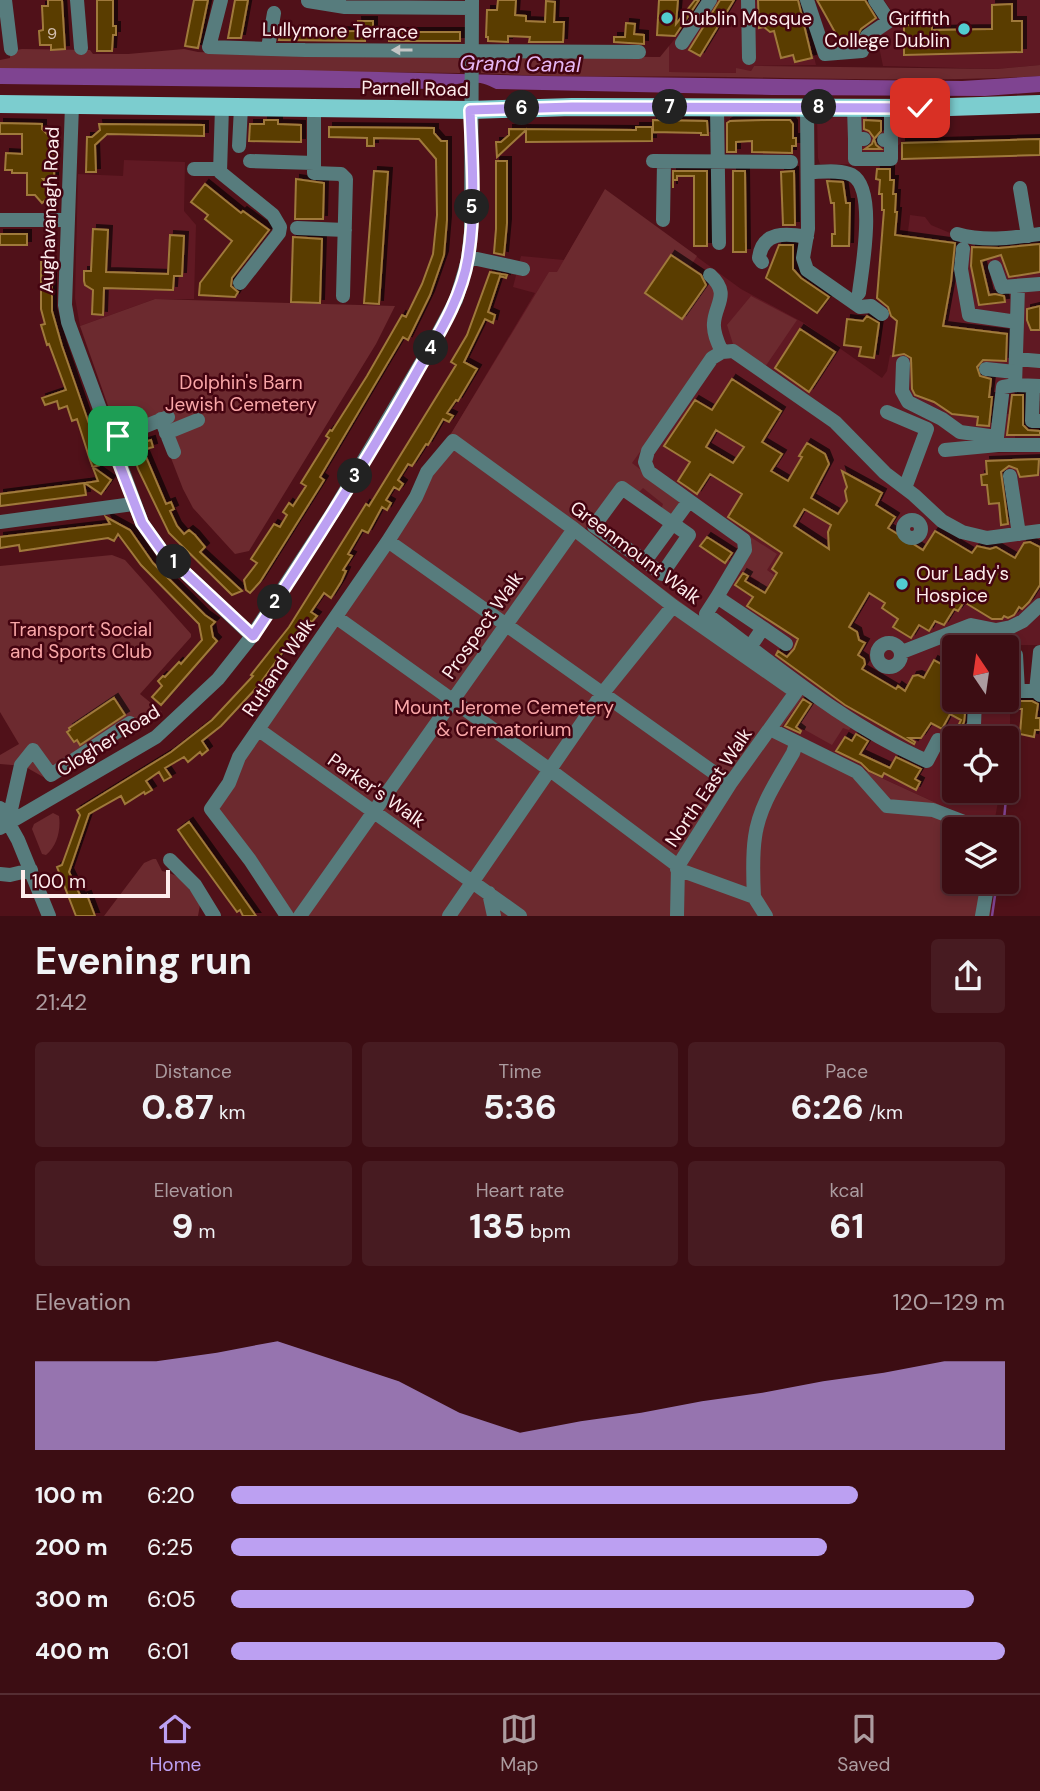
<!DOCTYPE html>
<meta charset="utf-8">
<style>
:root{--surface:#3c0d13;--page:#471b21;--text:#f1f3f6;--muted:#ac9ca0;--line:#552d33;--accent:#bca0f2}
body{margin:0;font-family:"DM Sans",sans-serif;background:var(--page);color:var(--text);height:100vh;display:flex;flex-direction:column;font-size:26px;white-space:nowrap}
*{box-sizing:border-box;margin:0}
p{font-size:23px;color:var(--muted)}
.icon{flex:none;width:38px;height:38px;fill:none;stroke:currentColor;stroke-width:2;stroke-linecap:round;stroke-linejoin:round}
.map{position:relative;height:916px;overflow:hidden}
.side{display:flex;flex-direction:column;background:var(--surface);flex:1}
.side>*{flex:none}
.needle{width:46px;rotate:347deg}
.controls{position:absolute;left:942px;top:635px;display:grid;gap:14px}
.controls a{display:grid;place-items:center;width:77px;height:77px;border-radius:7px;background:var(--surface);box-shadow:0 4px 10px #0003,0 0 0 2px var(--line);font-size:35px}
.scale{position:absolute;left:21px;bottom:18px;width:149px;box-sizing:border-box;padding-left:7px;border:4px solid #fdecec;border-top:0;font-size:19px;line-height:24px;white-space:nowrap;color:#fdecec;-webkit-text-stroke:5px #440410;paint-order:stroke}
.pin{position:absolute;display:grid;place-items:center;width:60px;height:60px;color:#fff;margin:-30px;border-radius:14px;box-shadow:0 4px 10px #0006}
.km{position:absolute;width:35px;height:35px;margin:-18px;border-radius:50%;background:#222;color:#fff;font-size:19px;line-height:35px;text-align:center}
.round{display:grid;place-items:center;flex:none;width:74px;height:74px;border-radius:7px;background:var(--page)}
.head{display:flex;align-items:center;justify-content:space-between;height:119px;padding:0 35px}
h1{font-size:38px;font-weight:700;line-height:52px}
.figures{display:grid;grid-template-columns:repeat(3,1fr);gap:10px;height:119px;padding:7px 35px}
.figures div{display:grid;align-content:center;border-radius:7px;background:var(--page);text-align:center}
.figures b{font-size:35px;font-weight:700}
.figures small{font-size:19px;font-weight:400}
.figures p{font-size:19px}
.chart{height:196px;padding:14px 35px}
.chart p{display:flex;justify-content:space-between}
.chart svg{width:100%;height:126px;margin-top:7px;fill:var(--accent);opacity:.7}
ul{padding:0 35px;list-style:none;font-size:23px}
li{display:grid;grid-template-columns:112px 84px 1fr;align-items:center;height:52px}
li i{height:18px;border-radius:9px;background:var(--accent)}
.dock{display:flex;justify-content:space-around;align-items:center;height:98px;border-top:2px solid var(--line);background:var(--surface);font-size:19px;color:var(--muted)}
.dock a{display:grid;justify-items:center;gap:4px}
.dock .active{color:var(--accent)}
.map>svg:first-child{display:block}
.built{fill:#601923;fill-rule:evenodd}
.green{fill:#6c2a2f}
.water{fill:#7f4491}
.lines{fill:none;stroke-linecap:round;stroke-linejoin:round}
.stream{stroke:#7f4491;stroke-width:2.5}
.building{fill:#5a3c00;stroke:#9f793a;stroke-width:2;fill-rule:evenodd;filter:url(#shadow)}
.minor{stroke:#577c7d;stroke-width:14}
.major{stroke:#7ccdcf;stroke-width:18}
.oneway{fill:#c3c5c5}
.route-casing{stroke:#fff;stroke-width:14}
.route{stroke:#bca0f2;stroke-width:9}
.poi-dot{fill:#52ccd0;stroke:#440410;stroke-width:2.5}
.labels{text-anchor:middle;stroke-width:5;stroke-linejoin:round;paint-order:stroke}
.number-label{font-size:16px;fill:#d4c0b1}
.poi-label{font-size:19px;fill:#fdecec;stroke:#440410;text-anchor:start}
.street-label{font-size:19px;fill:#fdecec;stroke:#440410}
.park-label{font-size:19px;fill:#f9a7a8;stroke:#440410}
.water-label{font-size:21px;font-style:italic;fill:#e6b7f5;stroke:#440410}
</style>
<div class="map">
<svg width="1040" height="916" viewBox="0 0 1040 916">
<defs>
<filter id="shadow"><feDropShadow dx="4" dy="-4" stdDeviation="0" flood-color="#0009"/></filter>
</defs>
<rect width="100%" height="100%" fill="#501119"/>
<path class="built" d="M706,0H801L816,65L754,66L751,71L738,70L736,73L668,72L669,46Z
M884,0H1040V65L997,69L883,66L877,37L898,21Z
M817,117L897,118L901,143L895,148L897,165L820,164L818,158Z
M124,160L185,162L184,211L196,225L194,299H155L80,326L75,298L78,174L123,176Z
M605,190L741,289L804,323L882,378L887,371L890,355H893L910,215L925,217L931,225L967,240V248L1040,236V401H1035L1036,391L1008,392L1006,414H1015V439L939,445L942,454L1040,452V645H1010V733L1006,754V738H954V791H1000L993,829L851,764L781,729L805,694L452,432L535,293L513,287L521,256L564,260ZM954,648H1006V700H954Z"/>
<path class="green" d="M669,46V72L736,73V68L751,71L754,66L997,69L1040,65V76C937,82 834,79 731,77C648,76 564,78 481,73L482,53L653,57H660Z
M22,49L90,50L93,54H128L184,49L198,52L318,57L459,54L460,73L0,68V60L10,58V51Z
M605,189L697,256L690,267L671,256L645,293L682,319L709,281L717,295L707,331L715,348L632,463L683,503L670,517L661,510L663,504L643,488L638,493L621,481L584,530L805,694L781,728L851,764L993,829L954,830V882H993L990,916H279L246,862L205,808L404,510L425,468L452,432L549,272H557Z
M751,296L797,320L765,367L733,344L727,325Z
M155,299L395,306L376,344L249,551L235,554L193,508L183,489L159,427L120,440L80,326Z
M749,536L777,554L767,570L774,575L764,592L757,587L760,582L739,569L752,543Z
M112,555L125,560L191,634V637L140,694L162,712L94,755L45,778L24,766L0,764V755L19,744L0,712V566Z
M815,701L853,725L849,730L843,728L832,745L798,726Z
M53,813L59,816C61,830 57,846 46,855L42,854L32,829L34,824Z
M153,859H156L162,871C183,875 189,888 200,905L198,916H104L144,863Z"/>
<path class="water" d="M0,68L299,70L541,76L856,80L962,81L1040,76V92L985,96L772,95L496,89C477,78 460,82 440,89L0,84Z"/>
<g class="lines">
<path class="stream" d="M1003,830L1010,756
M992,916L997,882"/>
</g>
<path class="building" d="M48,0H62L65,49L51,50V45H40L39,31L43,30V26L42,6H48Z
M97,0H113V26H116V35H113L112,51H97Z
M194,0H208L198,48L185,46Z
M235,0H248L241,38H228Z
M498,0H516L515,15L526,16V21L545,22L546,1L555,2L554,22H564L563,42H529L530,37L508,36V42L488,41V37H486L487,10H497Z
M659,0H678L676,24L695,0H699L675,36L657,35Z
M720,0H734L700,56L689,50Z
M758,0H798L812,58L795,62L793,55L781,58L774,31L770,32L764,27L759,28Z
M817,0H865L876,18L861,29L856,39L852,42L841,43Z
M1012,4V21H1022V52L904,55V25H913V21L919,16H932V30L992,29V5Z
M358,21H373V33H365V41L279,40L281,32L359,31Z
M626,23L635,24L634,34L644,35V44L614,42V37H625Z
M389,32H460V41H389Z
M264,120H278V124L301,125V142L249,141L250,124H264Z
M653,120L707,121L708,135H701V133L653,132Z
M768,120H790L793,124V138H796V146H792V153L752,152V141L736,142V152H727V123L730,121Z
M864,120L881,121V131L874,139L876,145L881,149H865L872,144L874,138L869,131L864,129Z
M0,123L42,124V129L50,137H55L54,179H43L55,192L42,203L35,195H27V173H12V170H5L6,153L22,154V134H0Z
M99,124L204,125V136L107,134L95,145L96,172H86L87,137H92L100,130Z
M329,127L434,128V133L441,141H447V220L444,255L430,295L408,340L403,337L320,477L324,480L260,582L250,593L246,590L244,580L257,563L251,559L274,524L280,527L287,515L283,512L289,503L293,506L306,486L301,483L329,438L326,436L330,430L332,431L367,376L402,315L406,317L422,284L433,254L437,215L436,159L419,139L374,138V146H367V138L329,137Z
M636,127H652V141L526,142V130L497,157L496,142H501L509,135V129L636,130Z
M1040,139V155L902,159V143Z
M496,161H507V223L504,255L494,253L496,229Z
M877,169H890V180H894L893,194H896L895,212H897L895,235L955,243L951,282L943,326L1007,334L1006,361L983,360L977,367L980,376L991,379L989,397H992L989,426L977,425L978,417L952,414L934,402L915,395L912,389L911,358L904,354L893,356L897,321L891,316L888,307L877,298L884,210H882V194H879L880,180L876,179Z
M374,171L388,172L379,304L364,303Z
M673,171H707V246H694V176H677V180H673V188Z
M733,171H745L746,252H733Z
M794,171L795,225H783L781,172Z
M296,179L324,183L323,219H295Z
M827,181L843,182L846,203H850L849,246H832V234H835L834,203H831Z
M205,184L241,213L243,211L269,230L232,278L231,286L238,292L235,297L199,295L200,283L232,241L205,219L208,215L191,202Z
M93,229L108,230L106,272L168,274L170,235L184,236L182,276H174L173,290L104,288L103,315L92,314L93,290L85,285L84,281V271H91Z
M0,234H27V245H0Z
M293,237L322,239L320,303L291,302Z
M1040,244V272L1009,277L1001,255L981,261L989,295L995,294L1004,296L1005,302L979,305L971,266L972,247L999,248Z
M779,245H793V269L801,278L829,297L817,313L766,278Z
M671,255L701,275L706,285L682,319L645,293Z
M41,262H52V311L62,346L103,464L93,467L111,480L101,494L85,483L98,481L90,460L77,419L72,421L67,406L59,409L57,401L45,405L42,398L66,390L49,344L47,345L41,325L45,324L41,309Z
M490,272L507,275L506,278L500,276L488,312L495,315L493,323L485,319L464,362L477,369L458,401L456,400L447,413L453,416L449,422L443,419L428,445L426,444L412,466L408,464L398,480L403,484L399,490L394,487L386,500L391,503L387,510L382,507L368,533L362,530L348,554L352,556L343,570L346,571L341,582L331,598L324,593L311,612L317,616L312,622L307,619L258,686L221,726L202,741L208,750L202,755L200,752L188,762L184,757L165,768L171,777L164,781L159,772L146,781L152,790L145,794L144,792L125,804L121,796L89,814L69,872L81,897L87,895L95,916H76L57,867L62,865L80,815L77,810L171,752L212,720L253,676L251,675L289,627L366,504L369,506L456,365L451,362L467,335Z
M1040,306V330H1031L1027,320V309Z
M867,316L879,323L874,358L859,356L861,347L844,345L847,319L863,321Z
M800,329L835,352L809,392L775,368Z
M732,379L781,411L762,442L782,454L771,471L788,481L802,457L799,456L807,443L825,454L829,464L811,498L838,514L847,501L845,491L847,487L842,471L882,493L876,505L895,517L888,528L923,550L935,531L972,553L977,546L990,549L996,547L1015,558L1024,543L1030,542L1040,547V585L1029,602L1022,609L1019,607L1014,615L1008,618L1004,616L1002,619H992L964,602L958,611L954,609L944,625L935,621L929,631L919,625L911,638L893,627L898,619L882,608L885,603L869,593L849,627L857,632L859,640L865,643L858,655L864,659L865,664L862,669L896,689L898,686L905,691L913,676L918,675L924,678L934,660L954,671L952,706L965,714L964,722L957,737L954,735L961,720L950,714L942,729L931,723L921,738H909L915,742L914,744L845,705L776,655L778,651L787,657L794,649L798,639L747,606L753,597L735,585L743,573L748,576L745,581L765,593L777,573L772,569L782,553L728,517L742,494L710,474L697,494L687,487L678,481L690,462L664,446L695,400L712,410ZM716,430L744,447L733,463L706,447ZM804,509L831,525L828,532L829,549L794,526Z
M1012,395H1023V425L1028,430L1040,431V435H1007Z
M139,439L141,443L151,440L153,447L143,450L166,504L171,502L174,509L170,511L177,526L184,534L189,530L195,535L205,547L200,552L242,591L232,595L169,533L138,469L130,443Z
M1039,459L1038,475L1020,477L1017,469L1009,466L1001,472L1008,524L1001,525L999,503L989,504L987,485H982L981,475L987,474L986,461Z
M84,483L86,495L0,506V494Z
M106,517L130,530L153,563L205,615L215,622L211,626L213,637L217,641L161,705L152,697L162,686L158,681L163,676L165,677L179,662L181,664L202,640L199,624L141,565L118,534L114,541L108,538L20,551L19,545L0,548V537L110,524Z
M707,537L732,553L725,563L700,546Z
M114,698L125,715L80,745L77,740L74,742L67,732L70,730L69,728Z
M803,699L811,704L796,727L801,731L800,733L785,726Z
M1018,701H1032L1038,704L1036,718H1040V730H1035L1034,737L1020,734L1022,709H1017Z
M856,734L868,741L860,754L890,768L896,757L921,769L915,779L920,782L916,790L884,773L882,777L869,771L861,763L836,751L845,737L852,741Z
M189,822L232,882L256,916H243L240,910L237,912L189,846L178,830Z"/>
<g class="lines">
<path class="minor" d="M5,0L11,49
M77,0L81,48
M221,0L209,47L305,50L639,52
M748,0L749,58
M807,0L825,54L862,51L867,36L889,21L875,0
M308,1L345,7L471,8
M682,43L710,0
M268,48L274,13
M72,105L65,305L68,322L142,523L162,551L252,636
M222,107L220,172L273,215L280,227L279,233L240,283
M807,107L808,229L803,258L807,270L860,307L871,306L882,314
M314,108V173L341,174L346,179L343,296
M717,108L719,243
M854,108L855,139H864
M855,139V159H891V140
M884,140H891V108
M239,146L241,107
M250,161L314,163
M653,161L791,162
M194,169H220
M808,172C821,172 840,169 852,175C877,189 862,268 859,293
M1020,188L1028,236
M0,220H67
M663,220L664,162
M297,228L345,230
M957,234C985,242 1011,238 1040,234
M963,249L961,269L969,315L1017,322L1015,385
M468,257L523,269
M762,262L759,258C762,231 786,233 807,237
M995,267L1002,287L1040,284
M710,275C731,294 715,304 714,323C713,333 718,343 722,352
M1017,322L1018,286
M1016,359L1040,361
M903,363L902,391L908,402L942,419L960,432L997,437L1003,387L1015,385L1040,386
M986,369L1015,372
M1033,386L1032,421H1040
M887,412L927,429L905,488
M161,419L174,452
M166,433L198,420
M111,440L168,417
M945,450L998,445H1040
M1010,476L1019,534
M903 529a9 9 0 1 1 18 0a9 9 0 1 1-18 0Z
M0,522L133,504
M388,541L730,784
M645,561L662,574L689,535L622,488L594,526L645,561L689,501
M717,597L706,614C778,667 845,725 927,761L938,740L954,748
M336,617L550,770L678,866
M763,628L786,644
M877 655a12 12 0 1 1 24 0a12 12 0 1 1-24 0Z
M750,647L763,628L717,597L745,550L744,540L649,472L645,462L648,451L712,358L722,352L733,351L835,422L885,473L914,495L942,521L962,532L987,538L1040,531
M978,648L980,627
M902,652L971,625L996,630L1011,627L1023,621L1040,605
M1040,652L1036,691L1040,695
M1016,655L1018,691H1036
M770,729L857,772L887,806L933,810L985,830
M259,730L520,916
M966,738L974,725L975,700
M0,808L18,840L49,916
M8,823L21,765L33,750L51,775L130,723
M0,828L156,737L218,679L252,636L333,512L433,343L456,300L468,260L471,232L472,0
M170,860L195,885L214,916
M677,869L754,897
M0,874L10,875L31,870
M489,893L494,916
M754,897C753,877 752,857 755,837C759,806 778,779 793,753L796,744
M754,897L766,916
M287,916L250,860L211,809L229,783L239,757L388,541L416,497L427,472L453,441L574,529L673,606L796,692L730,784L678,866L677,916
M300,916L574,529
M449,916L602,694L673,606
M982,916L988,882"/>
<path class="major" d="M0,104L470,110L572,107L920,108L1040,104"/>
</g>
<defs><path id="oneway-solid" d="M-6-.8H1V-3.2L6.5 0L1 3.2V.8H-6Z" transform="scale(1.75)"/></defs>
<use class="oneway" href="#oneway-solid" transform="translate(402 50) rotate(-180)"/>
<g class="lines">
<defs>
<path id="route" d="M118,436L110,440L142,523L162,551L253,636C309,552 363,467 413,379C434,341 461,302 468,258C476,210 472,158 470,110L572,107L920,108"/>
</defs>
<use href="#route" class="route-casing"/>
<use href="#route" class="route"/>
</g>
<g class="poi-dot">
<circle cx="667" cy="18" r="7"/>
<circle cx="964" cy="29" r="7"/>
<circle cx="902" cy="584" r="7"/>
</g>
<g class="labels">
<g class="number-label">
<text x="52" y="39">9</text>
</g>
<g class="poi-label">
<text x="681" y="25">Dublin Mosque</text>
<text x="950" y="25" text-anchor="end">Griffith<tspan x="950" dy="22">College Dublin</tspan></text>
<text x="916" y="580">Our Lady's<tspan x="916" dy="22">Hospice</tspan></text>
</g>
<g class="street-label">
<text transform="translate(340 30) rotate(1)" y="7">Lullymore Terrace</text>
<text transform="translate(415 88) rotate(1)" y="7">Parnell Road</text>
<text transform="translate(49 210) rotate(-88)" y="7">Aughavanagh Road</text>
<text transform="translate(636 552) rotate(37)" y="7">Greenmount Walk</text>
<text transform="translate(482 625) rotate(-55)" y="7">Prospect Walk</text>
<text transform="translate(278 667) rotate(-56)" y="7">Rutland Walk</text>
<text transform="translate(108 740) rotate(-32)" y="7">Clogher Road</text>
<text transform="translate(708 787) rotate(-56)" y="7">North East Walk</text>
<text transform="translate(377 790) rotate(35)" y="7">Parker's Walk</text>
</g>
<g class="park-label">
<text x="241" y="389">Dolphin's Barn<tspan x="241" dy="22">Jewish Cemetery</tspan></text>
<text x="81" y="636">Transport Social<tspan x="81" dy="22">and Sports Club</tspan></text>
<text x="504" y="714">Mount Jerome Cemetery<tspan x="504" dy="22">&amp; Crematorium</tspan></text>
</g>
<g class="water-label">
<text transform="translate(520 64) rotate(1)" y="7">Grand Canal</text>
</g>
</g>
</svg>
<div class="controls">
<a><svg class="needle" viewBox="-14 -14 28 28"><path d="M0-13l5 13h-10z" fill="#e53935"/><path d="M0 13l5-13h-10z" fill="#ac9ca0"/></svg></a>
<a><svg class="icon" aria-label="locate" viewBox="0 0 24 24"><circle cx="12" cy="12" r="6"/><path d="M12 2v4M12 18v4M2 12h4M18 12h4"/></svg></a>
<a><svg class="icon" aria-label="layers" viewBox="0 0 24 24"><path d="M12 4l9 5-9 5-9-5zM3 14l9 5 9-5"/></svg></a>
</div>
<div class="scale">100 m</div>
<div class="pin" style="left:118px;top:436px;background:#1e9e55"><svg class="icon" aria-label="arrive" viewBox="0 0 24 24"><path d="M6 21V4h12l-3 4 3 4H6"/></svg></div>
<div class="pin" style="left:920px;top:108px;background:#d93025"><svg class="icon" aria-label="check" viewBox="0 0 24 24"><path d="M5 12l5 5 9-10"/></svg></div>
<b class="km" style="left:174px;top:562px">1</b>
<b class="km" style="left:275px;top:602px">2</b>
<b class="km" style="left:355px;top:476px">3</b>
<b class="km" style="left:431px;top:348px">4</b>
<b class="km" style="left:472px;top:207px">5</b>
<b class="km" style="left:522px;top:108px">6</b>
<b class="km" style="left:670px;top:107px">7</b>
<b class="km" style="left:819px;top:107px">8</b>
</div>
<section class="side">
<div class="head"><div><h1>Evening run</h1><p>21:42</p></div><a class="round"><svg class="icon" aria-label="share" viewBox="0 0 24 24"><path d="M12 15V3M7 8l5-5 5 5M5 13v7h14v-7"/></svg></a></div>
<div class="figures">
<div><p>Distance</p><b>0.87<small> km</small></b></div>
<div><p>Time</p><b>5:36</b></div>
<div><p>Pace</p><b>6:26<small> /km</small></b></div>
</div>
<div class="figures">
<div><p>Elevation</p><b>9<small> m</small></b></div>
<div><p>Heart rate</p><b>135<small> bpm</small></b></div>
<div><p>kcal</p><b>61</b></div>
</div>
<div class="chart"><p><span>Elevation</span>120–129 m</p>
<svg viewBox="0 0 160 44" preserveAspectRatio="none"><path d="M0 44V13L10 13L20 13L30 10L40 6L50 13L60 20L70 31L80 38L90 34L100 31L110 27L120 24L130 20L140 17L150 13L160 13V44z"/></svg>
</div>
<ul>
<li><b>100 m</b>6:20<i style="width:81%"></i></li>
<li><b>200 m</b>6:25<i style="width:77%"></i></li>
<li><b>300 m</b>6:05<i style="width:96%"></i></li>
<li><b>400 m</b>6:01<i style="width:100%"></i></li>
</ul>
</section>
<nav class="dock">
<a class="active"><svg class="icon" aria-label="home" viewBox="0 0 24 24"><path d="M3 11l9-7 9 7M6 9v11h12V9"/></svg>Home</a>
<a><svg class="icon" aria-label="map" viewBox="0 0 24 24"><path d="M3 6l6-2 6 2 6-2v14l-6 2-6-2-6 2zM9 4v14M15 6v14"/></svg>Map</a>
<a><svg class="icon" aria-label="saved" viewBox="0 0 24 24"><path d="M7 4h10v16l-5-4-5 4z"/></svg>Saved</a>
</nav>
